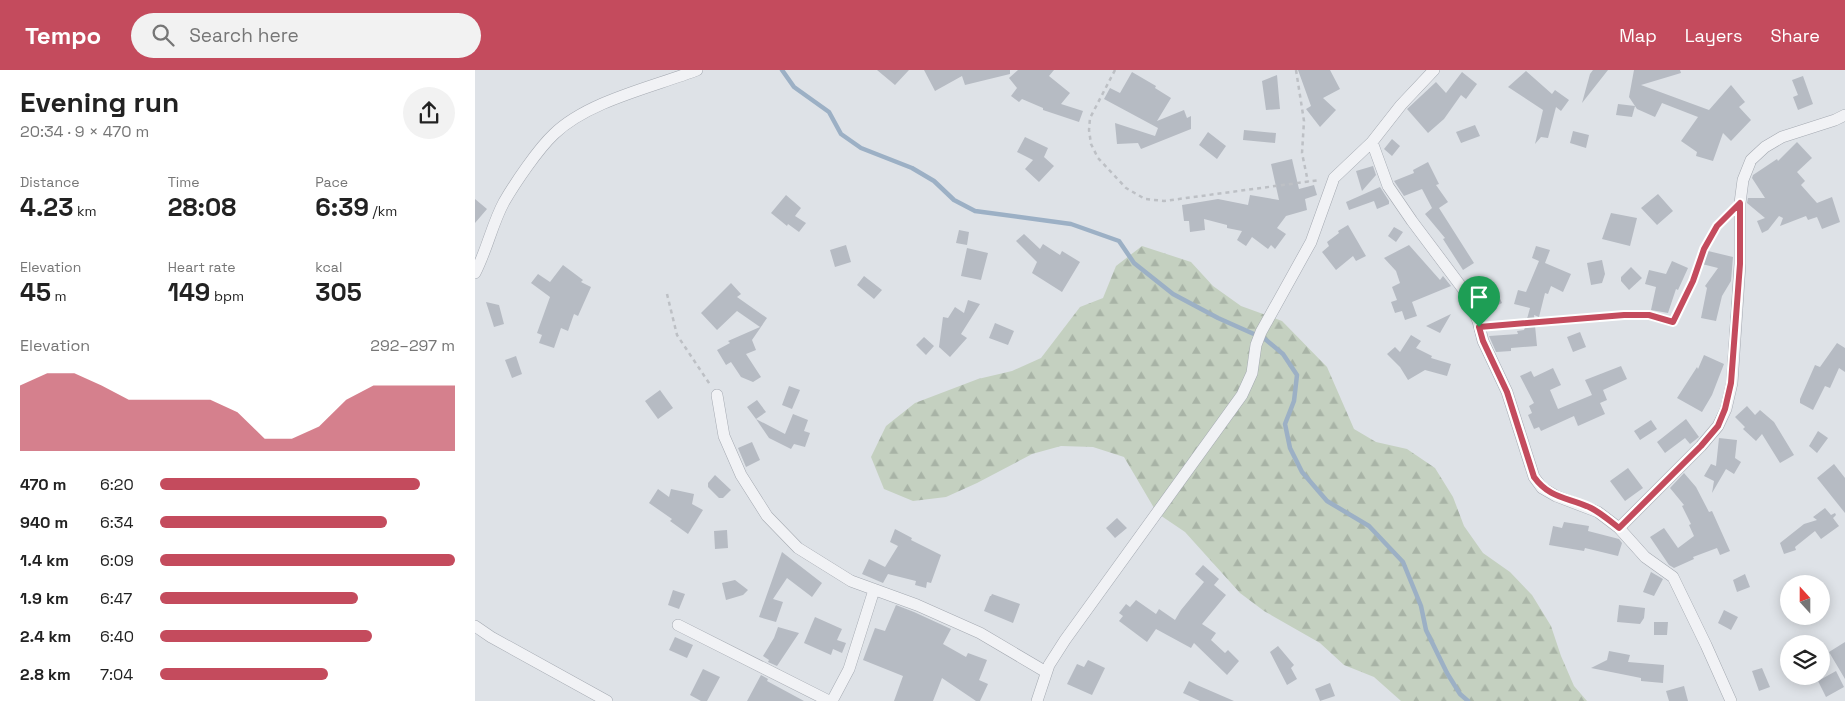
<!DOCTYPE html>
<meta charset="utf-8">
<style>
:root{--surface:#fff;--page:#f2f2f2;--text:#222;--muted:#767676;--accent:#c44b5d}
body{margin:0;font-family:"Space Grotesk",sans-serif;background:var(--page);color:var(--text);height:100vh;display:flex;flex-direction:column;font-size:19px;white-space:nowrap}
*{box-sizing:border-box;margin:0}
p{font-size:16px;color:var(--muted)}
.icon{flex:none;width:28px;height:28px;fill:none;stroke:currentColor;stroke-width:2;stroke-linecap:round;stroke-linejoin:round}
.map{position:relative;flex:1;overflow:hidden}
.side{display:flex;flex-direction:column;background:var(--surface);width:475px}
.side>*{flex:none}
.needle{width:32px;rotate:339deg}
.tools{position:absolute;left:1305px;top:505px;display:grid;gap:10px}
.tools a{display:grid;place-items:center;width:50px;height:50px;border-radius:50%;background:var(--surface);box-shadow:0 2px 12px #0003;font-size:25px}
.pin{position:absolute;display:grid;place-items:center;width:42px;height:42px;color:#fff;margin:-51px -21px;border-radius:50% 50% 50% 0;rotate:-45deg;box-shadow:0 0 5px #0007}
.pin .icon{rotate:45deg}
.round{display:grid;place-items:center;flex:none;width:52px;height:52px;border-radius:26px;background:var(--page)}
.summary{display:flex;align-items:center;justify-content:space-between;height:85px;padding:0 20px}
h1{font-size:28px;font-weight:700;line-height:38px}
.stats{display:grid;grid-template-columns:repeat(3,1fr);gap:8px;height:85px;padding:5px 20px}
.stats div{display:grid;align-content:center}
.stats b{font-size:25px;font-weight:700}
.stats small{font-size:14px;font-weight:400}
.stats p{font-size:14px}
.chart{height:140px;padding:10px 20px}
.chart p{display:flex;justify-content:space-between}
.chart svg{width:100%;height:90px;margin-top:5px;fill:var(--accent);opacity:.7}
ul{padding:0 20px;list-style:none;font-size:16px}
li{display:grid;grid-template-columns:80px 60px 1fr;align-items:center;height:38px}
li i{height:12px;border-radius:6px;background:var(--accent)}
header{display:flex;align-items:center;gap:30px;box-sizing:border-box;height:70px;padding:0 25px;background:var(--accent);color:#fff}
header strong{font-size:24px}
nav{display:flex;gap:28px;margin-inline-start:auto;font-size:18px}
.search{width:350px;height:45px;background:var(--page);display:flex;align-items:center;gap:12px;box-sizing:border-box;padding:0 18px;border-radius:28px;color:var(--muted);font-size:19px}
main{display:flex;flex:1;min-height:0}
.map>svg:first-child{display:block}
.forest{fill:url(#forest-firs)}
.lines{fill:none;stroke-linecap:round;stroke-linejoin:round}
.stream{stroke:#9cb0c5;stroke-width:4.5}
.building{fill:#b6bbc3}
.street-casing{stroke:#a4a9b1;stroke-width:12}
.path{stroke:#bdc0c5;stroke-width:2.5;stroke-dasharray:4 4;stroke-linecap:butt}
.street{stroke:#f1f2f5;stroke-width:11}
.route-casing{stroke:#fff;stroke-width:10}
.route{stroke:#c44b5d;stroke-width:6}
</style>
<header>
<strong>Tempo</strong>
<div class="search"><svg class="icon" aria-label="search" viewBox="0 0 24 24"><circle cx="10" cy="10" r="6"/><path d="M15 15l6 6"/></svg>Search here</div>
<nav><a>Map</a><a>Layers</a><a>Share</a></nav>
</header>
<main>
<section class="side">
<div class="summary"><div><h1>Evening run</h1><p>20:34 · 9 × 470 m</p></div><a class="round"><svg class="icon" aria-label="share" viewBox="0 0 24 24"><path d="M12 15V3M7 8l5-5 5 5M5 13v7h14v-7"/></svg></a></div>
<div class="stats">
<div><p>Distance</p><b>4.23<small> km</small></b></div>
<div><p>Time</p><b>28:08</b></div>
<div><p>Pace</p><b>6:39<small> /km</small></b></div>
</div>
<div class="stats">
<div><p>Elevation</p><b>45<small> m</small></b></div>
<div><p>Heart rate</p><b>149<small> bpm</small></b></div>
<div><p>kcal</p><b>305</b></div>
</div>
<div class="chart"><p><span>Elevation</span>292–297 m</p>
<svg viewBox="0 0 160 44" preserveAspectRatio="none"><path d="M0 44V12L10 6L20 6L30 12L40 19L50 19L60 19L70 19L80 25L90 38L100 38L110 32L120 19L130 12L140 12L150 12L160 12V44z"/></svg>
</div>
<ul>
<li><b>470 m</b>6:20<i style="width:88%"></i></li>
<li><b>940 m</b>6:34<i style="width:77%"></i></li>
<li><b>1.4 km</b>6:09<i style="width:100%"></i></li>
<li><b>1.9 km</b>6:47<i style="width:67%"></i></li>
<li><b>2.4 km</b>6:40<i style="width:72%"></i></li>
<li><b>2.8 km</b>7:04<i style="width:57%"></i></li>
</ul>
</section>
<div class="map">
<svg width="1370" height="631" viewBox="0 0 1370 631">
<defs>
<pattern id="forest-firs" width="22" height="20" patternUnits="userSpaceOnUse" patternTransform="scale(1.25)"><rect width="22" height="20" fill="#c4d0c0"/><path d="M5 1l3.5 6h-7zM16 11l3.5 6h-7z" fill="#a8b3a6"/></pattern>
</defs>
<rect width="100%" height="100%" fill="#dee2e7"/>
<path class="forest" d="M667,176L716,192L738,216L766,236L807,251L852,297L879,359L901,372L932,379L960,398L978,427L989,456L1008,483L1035,502L1057,525L1076,556L1086,586L1099,616L1112,631H926L899,607L869,595L845,573L789,541L765,523L710,462L682,443L649,387L618,377L586,376L557,384L502,413L471,427L438,431L409,419L396,387L411,356L440,333L503,309L537,301L566,288L605,237L628,228L641,196Z"/>
<g class="lines">
<path class="stream" d="M307,0L319,17L354,42L366,64L386,78L437,98L459,111L479,130L500,141L596,154L644,171L659,193L698,224L743,248L790,269L808,284L822,305L819,331L810,354L815,378L827,402L852,431L894,456L928,492L946,536L951,560L972,603L985,624L993,631"/>
</g>
<path class="building" d="M402,0H434L420,15Z
M449,0H535V4L490,15L487,6L460,21Z
M543,0H579L574,6L595,23L586,34L608,41L604,52L568,40V38L547,29L544,32L536,26L542,18L534,8Z
M823,0H855L865,19L848,28L861,40L845,57L831,39L836,36Z
M1118,0H1133L1107,33L1115,4Z
M1159,0H1205L1206,3L1166,15L1234,40L1256,15L1270,32L1264,37L1276,50L1256,71L1248,63L1238,91L1221,86L1222,82L1206,71L1223,47L1187,33L1180,47L1162,39L1154,27Z
M1051,1L1077,24L1080,20L1094,30L1086,41L1081,37L1073,68L1066,67L1060,74L1068,40L1033,17Z
M657,2L681,16L680,18L696,28L682,51L709,40L712,48L716,46V59L666,79L663,73L642,74L640,53L680,66L683,58L629,29L635,18L645,23Z
M987,2L1002,14L991,29L986,25L969,49L953,63L932,39L961,12L971,23Z
M802,5L805,39L791,40L787,11Z
M1328,6L1338,34L1323,40L1318,27L1323,25L1317,10Z
M1143,34L1160,36L1157,47L1141,45Z
M1000,55L1005,66L986,73L981,62Z
M769,60L801,63L800,73L768,70Z
M1098,61L1114,65L1111,78L1095,73Z
M733,62L751,76L742,89L724,75Z
M550,67L573,78L569,87L579,96L564,112L550,99L558,90L542,82Z
M917,69L925,76L917,86L909,79Z
M1322,72L1337,88L1322,102L1330,111L1326,115L1342,133L1357,127L1365,152L1347,159L1342,147L1333,150L1331,146L1305,156L1308,148L1304,146L1293,160L1287,163L1282,151L1290,148L1272,133L1273,128H1290L1277,108L1278,105L1302,89L1303,91Z
M817,89L824,119L839,115L842,125L830,129L832,140L811,146L802,158L811,164L800,179L796,175L793,179L777,167L771,176L762,170L767,161L752,158V155L729,149L730,160L715,162L714,151H709L707,135L743,129L773,135L775,125L804,130L796,94Z
M953,92L964,114L961,115L973,132L964,138L999,193L988,200L968,169L970,168L950,144L957,138L947,119L929,126L919,111L939,103L938,100Z
M898,96L901,105L887,121L881,101Z
M905,117L914,131V134L902,139L899,131L874,140L871,132Z
M1183,124L1198,141L1182,155L1166,138Z
M311,125L326,138L320,146L331,153L324,162L313,154L312,156L296,143Z
M0,129L12,139L0,153Z
M1136,143L1162,148L1155,176L1127,169Z
M873,155L891,186L881,191L878,186L861,200L847,182L854,176L852,172L864,163L863,161Z
M919,157L928,162L921,172L913,166Z
M484,160L494,162L492,175L481,173Z
M549,164L565,179L568,174L585,185L587,181L605,192L587,222L557,203L562,192L541,171Z
M371,175L376,192L360,197L355,180Z
M934,175L965,210L968,206L976,216L937,232L942,246L930,250L927,241L920,243L916,232L922,230L917,217L925,213L921,201L909,188Z
M1061,176L1075,180L1070,193L1096,204L1088,222L1076,216L1073,224L1070,223L1064,247L1059,245L1062,276L1036,278V281L1021,282L1014,266L1043,264L1042,261L1049,260L1055,238L1039,234L1043,220L1051,222L1064,191L1057,188Z
M492,178L513,183L506,210L486,206Z
M1229,180L1258,187L1256,211L1247,226L1241,251L1226,248L1232,218L1230,216L1243,198L1223,193Z
M1127,190L1130,204L1127,213L1116,215L1112,193Z
M1197,191L1213,198L1203,220L1201,219L1193,243L1176,240L1181,217L1170,214L1174,200L1191,204Z
M88,195L108,210L106,212L116,217L103,246L99,244L93,261L86,258L79,278L64,273L67,265L62,263L75,227L56,213L63,204L75,212Z
M1156,197L1167,208L1154,220L1146,211V207Z
M389,206L407,220L399,229L382,215Z
M256,213L266,224L262,227L292,248L277,270L281,280L271,284L286,307L278,312L266,307L256,292L251,295L242,280L255,273L253,271L285,257L262,241L242,260L226,243Z
M1022,222L1027,233L1013,240L1006,230Z
M493,230L505,234L486,264L492,268L475,287L464,277L468,247L473,248L480,237L489,243Z
M11,232L24,235L29,254L19,257Z
M976,244L965,263L951,256Z
M520,253L539,261L533,275L514,268Z
M1105,262L1111,277L1098,282L1092,267Z
M936,265L946,271L941,278L957,286L956,288L976,294L972,306L950,300L933,310L925,297L912,284L920,277L925,282Z
M449,267L459,276L451,285L441,275Z
M1362,273L1370,278V302L1364,298L1355,318L1350,316L1338,340L1325,333V329L1340,295L1345,297Z
M1229,285L1249,294L1237,325L1227,342L1202,328L1222,297L1223,299Z
M41,286L47,304L37,308L30,290Z
M1146,296L1152,309L1128,320L1132,330L1125,333L1130,344L1103,356L1099,346L1066,361L1064,357L1059,359L1053,345L1057,343L1054,336L1059,333L1045,306L1056,301L1059,307L1078,298L1086,315L1075,320L1083,339L1117,325L1110,310Z
M314,316L325,320L317,339L307,335Z
M185,320L198,338L183,349L170,331Z
M282,330L291,342L281,349L272,337Z
M1272,336L1280,345L1285,340L1299,352L1319,385L1305,393L1287,364L1281,371L1268,359L1270,357L1260,347Z
M318,344L333,350L329,361L335,363L330,377L319,374L316,379L294,368L281,349L310,364Z
M1211,349L1224,367L1215,374L1210,368L1190,383L1182,372Z
M1176,350L1182,359L1165,370L1159,361Z
M1343,361L1353,368L1342,383L1334,376Z
M1244,368L1262,370L1260,388L1266,392L1259,404L1251,399L1237,423L1239,411L1229,406L1236,394L1241,396Z
M277,372L285,390L271,397L263,378Z
M1359,394L1370,408V443L1342,408Z
M1153,398L1168,418L1150,431L1135,411Z
M1209,403L1221,417L1234,442L1237,441L1255,481L1245,485L1242,478L1218,487L1219,489L1199,498L1194,495L1175,467L1189,458L1203,478L1219,466L1214,455L1216,454L1207,436L1209,435L1195,418Z
M240,405L256,420L248,428H244L233,417V413Z
M183,419L194,427L196,419L219,424L217,434L228,440L213,464L195,451L197,449L174,433Z
M1350,438L1356,445L1360,443L1361,445L1358,448L1364,456L1346,469L1340,461L1320,477L1321,480L1309,484L1305,473L1329,454L1342,450L1338,447Z
M642,448L652,458L640,468L631,458Z
M1089,452L1114,456L1113,461L1144,469L1147,473L1143,486L1110,478L1109,481L1074,475L1078,456L1087,458Z
M420,459L437,468L436,470L466,485L456,513L452,512L451,518L440,515L441,511L413,504L408,513L387,504L394,489L410,497L423,476L415,472Z
M252,460L253,478L240,479L239,461Z
M307,482L347,513L337,527L312,508L298,529L308,532L301,552L284,547Z
M728,495L744,509L739,515L751,525L727,554L741,563L736,570L750,583L753,580L764,591L752,605L719,573L716,578L681,559L672,572L644,551L648,546L644,543L651,534L655,537L661,530L681,544L684,539L700,550L706,540L729,512L720,504Z
M1176,502L1188,509L1179,526L1168,522Z
M1270,504L1275,517L1262,522L1258,510Z
M260,510L273,520L268,525L251,530L247,513Z
M198,520L210,524L204,539L193,535Z
M517,524L545,534L538,553L509,541L515,526H516Z
M421,535L439,542L476,559L468,574L491,587L493,583L512,590L504,610L513,614L505,631H501L467,608L458,631H419L428,606L388,590L400,558L410,561Z
M1144,535L1170,538L1169,548L1165,554L1142,552Z
M1249,540L1263,547L1256,560L1243,553Z
M340,547L367,559L362,570L371,573L367,583L358,579L356,585L329,573Z
M1179,552H1193L1192,565H1179Z
M303,557L324,563L302,596L293,592L294,590L288,586L299,568Z
M200,567L218,575L212,588L194,580Z
M1370,572V609L1354,582Z
M803,576L819,595L816,598L822,609L812,615L795,582Z
M1134,581L1155,585L1153,592L1189,595L1188,613L1166,611V608L1116,598L1132,590Z
M613,590L630,598L617,625L592,614L602,594L609,597Z
M1287,598L1295,617L1284,621L1277,601Z
M228,599L245,607L232,631H226L215,625Z
M1361,601L1369,617L1351,627L1343,611Z
M286,605L293,609L292,611L329,631H272Z
M714,611L722,615L759,631H725L708,623Z
M855,613L860,626L845,631L840,619Z
M1209,616L1213,631H1194L1191,621Z"/>
<g class="lines">
<defs>
<path id="street" d="M897,72L913,116L937,151L991,223L1003,251L1008,271L1032,322L1059,407L1067,418L1081,426L1123,442L1144,458L1170,487L1198,507L1231,575L1256,631
M0,203C12,180 17,154 29,132C40,113 63,79 79,64C113,31 178,17 222,0
M242,325L249,366L266,405L292,446L323,478L376,511L442,535L505,563L571,602
M1144,458L1226,376L1243,356L1251,339L1257,313L1265,194V133L1268,110L1276,90L1290,77L1307,67L1360,50L1370,45
M203,555L354,631
M0,556L16,567L132,631
M357,631L374,599L399,520
M562,631L574,595L590,570L767,325L777,303L781,275L786,262L836,172L859,108L897,72L926,35L959,0"/>
</defs>
<use href="#street" class="street-casing"/>
<path class="path" d="M640,0L615,48L614,60L616,74L623,88L651,118L670,129L689,131L845,110
M821,0L829,51L827,83L833,112
M192,224L202,265L236,316
M1016,256L1095,249L1175,245L1198,252C1205,239 1213,225 1219,211C1228,187 1234,165 1252,146"/>
<use href="#street" class="street"/>
</g>
<g class="lines">
<defs>
<path id="route" d="M1265,133V194L1256,313L1250,339L1243,356L1226,376L1144,458C1135,451 1126,443 1116,438C1093,427 1075,429 1059,407L1032,322L1008,271L1004,257L1149,245H1174L1198,252L1218,211L1229,179L1242,156Z"/>
</defs>
<use href="#route" class="route-casing"/>
<use href="#route" class="route"/>
</g>
</svg>
<div class="tools">
<a><svg class="needle" viewBox="-14 -14 28 28"><path d="M0-13l5 13h-10z" fill="#e53935"/><path d="M0 13l5-13h-10z" fill="#767676"/></svg></a>
<a><svg class="icon" aria-label="layers" viewBox="0 0 24 24"><path d="M12 4l9 5-9 5-9-5zM3 14l9 5 9-5"/></svg></a>
</div>
<div class="pin" style="left:1004px;top:257px;background:#1e9e55"><svg class="icon" aria-label="arrive" viewBox="0 0 24 24"><path d="M6 21V4h12l-3 4 3 4H6"/></svg></div>
</div>
</main>
